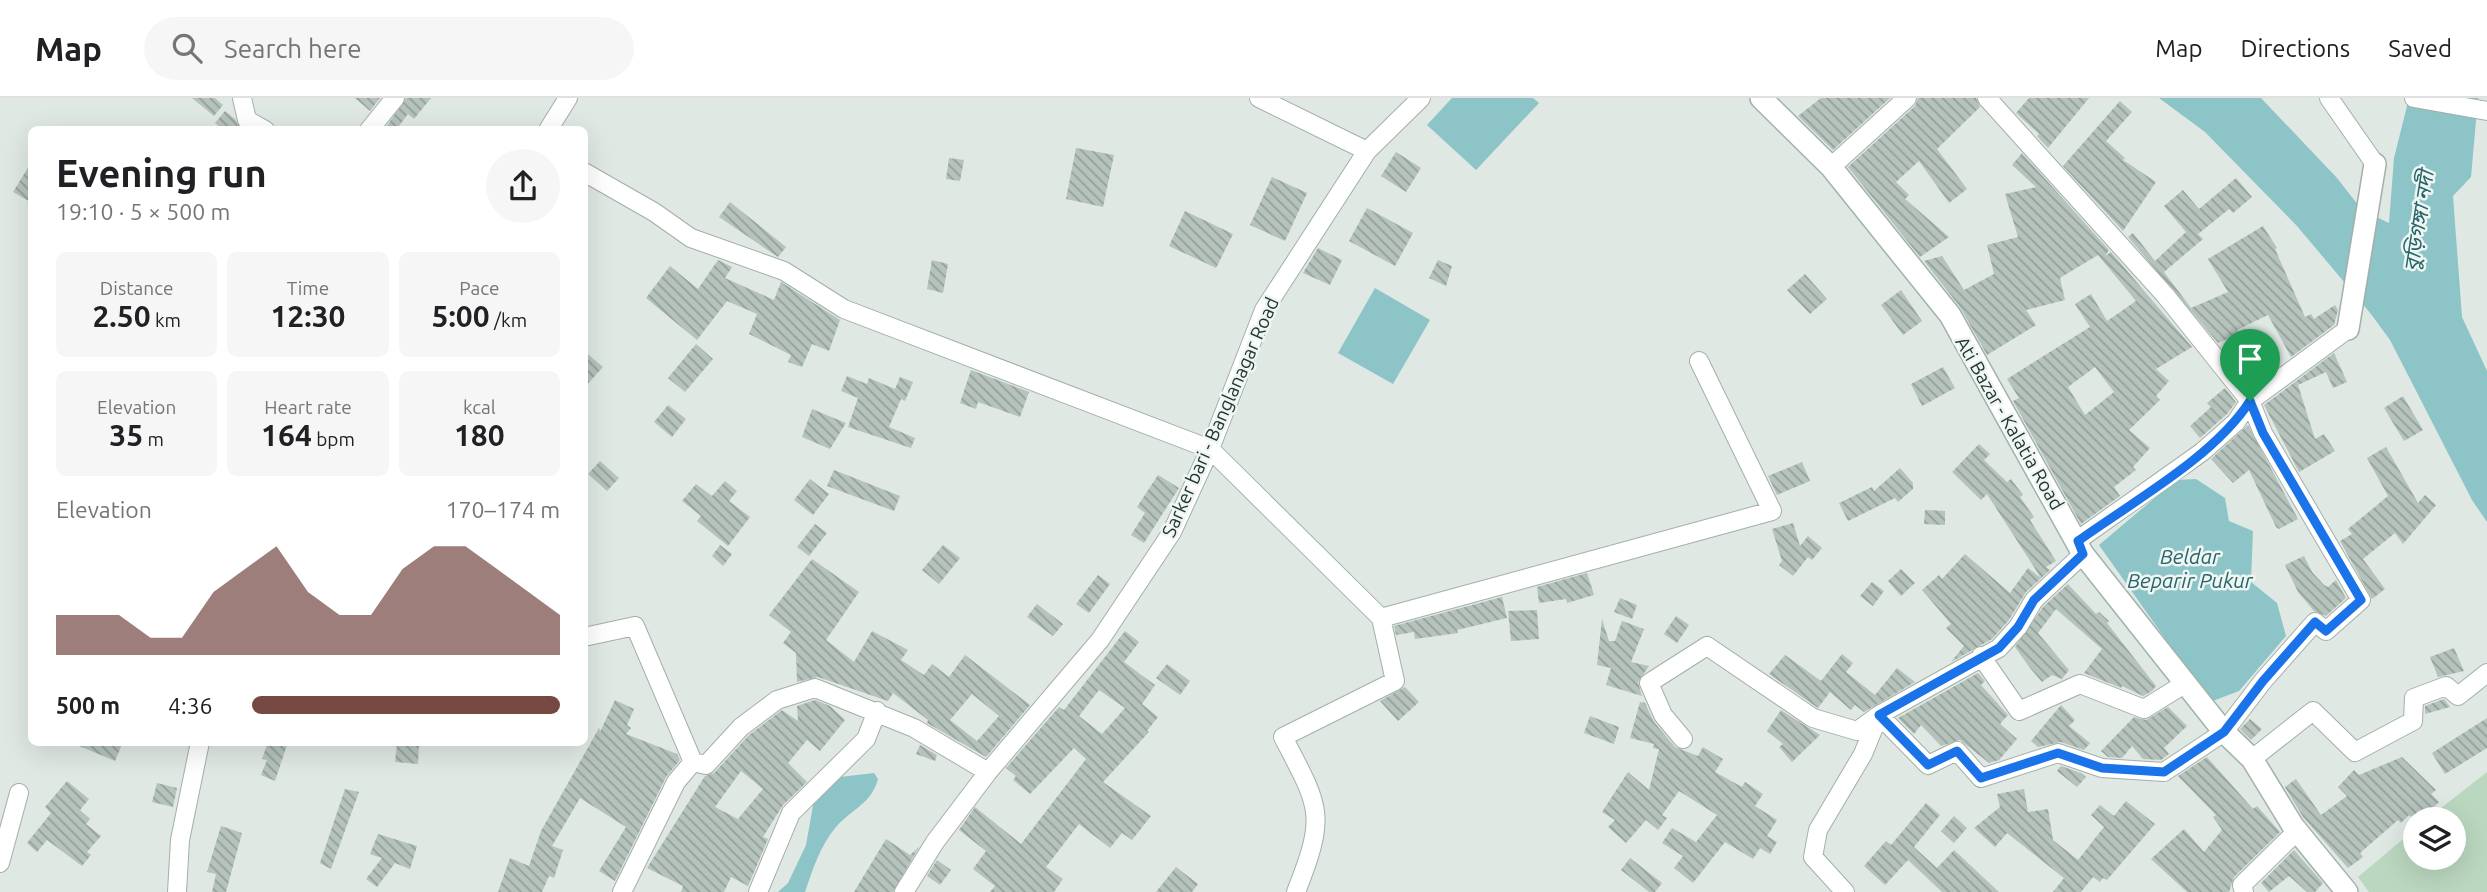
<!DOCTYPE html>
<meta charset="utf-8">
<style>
:root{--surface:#fff;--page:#f6f6f6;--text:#202124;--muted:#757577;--line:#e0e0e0;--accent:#764842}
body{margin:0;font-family:Ubuntu,"Noto Sans Bengali",sans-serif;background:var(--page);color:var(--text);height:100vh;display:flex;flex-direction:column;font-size:26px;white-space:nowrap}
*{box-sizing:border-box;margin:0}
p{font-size:23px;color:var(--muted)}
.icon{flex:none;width:38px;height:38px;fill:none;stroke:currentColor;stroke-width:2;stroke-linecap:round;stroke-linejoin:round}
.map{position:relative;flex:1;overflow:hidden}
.drawer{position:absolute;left:28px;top:28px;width:560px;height:620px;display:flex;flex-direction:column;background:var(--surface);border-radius:10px;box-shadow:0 7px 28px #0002}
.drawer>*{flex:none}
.controls{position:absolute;left:2403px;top:709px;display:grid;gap:14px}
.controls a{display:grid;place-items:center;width:63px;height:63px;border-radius:50%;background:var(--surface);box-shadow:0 7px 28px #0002;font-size:35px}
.pin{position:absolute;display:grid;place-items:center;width:60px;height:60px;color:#fff;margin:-72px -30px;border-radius:50% 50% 50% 0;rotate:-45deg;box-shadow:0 0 7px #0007}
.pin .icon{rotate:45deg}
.round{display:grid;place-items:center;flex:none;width:74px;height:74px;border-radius:37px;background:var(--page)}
.head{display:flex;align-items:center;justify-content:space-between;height:119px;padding:0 28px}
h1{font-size:38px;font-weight:700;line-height:52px}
.figures{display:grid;grid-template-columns:repeat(3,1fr);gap:10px;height:119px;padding:7px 28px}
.figures div{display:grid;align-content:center;border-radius:10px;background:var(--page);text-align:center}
.figures b{font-size:30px;font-weight:700}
.figures small{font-size:19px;font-weight:400}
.figures p{font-size:19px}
.chart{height:196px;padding:14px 28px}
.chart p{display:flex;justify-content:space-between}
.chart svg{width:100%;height:126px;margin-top:7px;fill:var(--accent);opacity:.7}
ul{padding:0 28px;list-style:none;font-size:23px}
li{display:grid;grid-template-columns:112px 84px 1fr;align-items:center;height:52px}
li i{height:18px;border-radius:9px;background:var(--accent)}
header{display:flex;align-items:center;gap:42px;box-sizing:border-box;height:98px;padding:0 35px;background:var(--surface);border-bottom:2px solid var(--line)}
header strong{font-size:33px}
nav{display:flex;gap:38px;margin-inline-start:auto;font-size:24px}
.search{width:490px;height:63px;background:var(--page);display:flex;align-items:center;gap:18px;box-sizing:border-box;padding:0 24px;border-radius:38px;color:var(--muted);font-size:26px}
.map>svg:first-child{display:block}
.park{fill:#bad7bf}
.water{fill:#8dc4c7}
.building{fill:url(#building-back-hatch);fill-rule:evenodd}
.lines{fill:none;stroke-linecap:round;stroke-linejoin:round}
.minor-casing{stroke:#a3afa9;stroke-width:20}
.tertiary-casing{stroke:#a3afa9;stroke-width:24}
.secondary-casing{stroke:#a0b3aa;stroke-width:24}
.minor{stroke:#fff;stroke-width:18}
.tertiary{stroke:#fff;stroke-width:21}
.secondary{stroke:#fff;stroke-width:21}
.route-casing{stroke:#fff;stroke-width:14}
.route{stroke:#1a73e8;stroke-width:9}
.labels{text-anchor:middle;stroke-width:5;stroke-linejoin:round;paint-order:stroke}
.street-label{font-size:19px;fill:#22362f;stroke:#eff5f2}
.water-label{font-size:21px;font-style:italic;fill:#25666a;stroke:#eff5f2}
</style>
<header>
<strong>Map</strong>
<div class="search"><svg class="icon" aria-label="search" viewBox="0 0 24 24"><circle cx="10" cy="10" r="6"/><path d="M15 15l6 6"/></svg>Search here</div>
<nav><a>Map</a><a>Directions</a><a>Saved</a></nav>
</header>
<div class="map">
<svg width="2487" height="794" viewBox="0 0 2487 794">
<defs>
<pattern id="building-back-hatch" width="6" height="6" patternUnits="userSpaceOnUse" patternTransform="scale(1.75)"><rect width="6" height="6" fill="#b5c3bc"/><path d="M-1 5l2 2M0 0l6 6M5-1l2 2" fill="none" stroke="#939f99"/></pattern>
</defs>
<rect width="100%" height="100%" fill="#dfe8e3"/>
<path class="park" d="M2487,674V794H2369L2358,779L2415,731V760H2454V721H2427Z"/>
<path class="water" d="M1452,0H1533L1539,5L1476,72L1427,27Z
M2159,0H2261L2337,80L2362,112L2389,125L2394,60L2409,0H2478L2471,79L2453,98L2462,219L2487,273V424L2472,402L2390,242L2371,216L2297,128L2205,34Z
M1375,190L1430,222L1393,286L1338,255Z
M2196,381L2225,400L2229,423L2253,433L2251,484L2277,505L2286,538L2239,593L2210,604L2099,447L2176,382Z
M874,675L878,681C871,706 853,710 836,729C820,748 813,771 805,794H778L788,785L806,747L814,702L840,679Z"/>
<path class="building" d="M192,0H215L223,7L214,18Z
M355,0H380L370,13Z
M406,0H431L414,21L408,16L396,32H384Z
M1821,0H1890L1833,52L1798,18Z
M1918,0H1976L1980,9L1937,51L1967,91L1949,105L1919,63L1896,84L1909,97L1905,101L1949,139L1920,159L1848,69L1915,8Z
M2029,0H2089L2048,50L2037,38L2039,36L2016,15Z
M2120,3L2132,14L2106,43L2125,60L2123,62L2156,84L2123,133L2063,68Z
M225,13L235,21L241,32H224L215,25Z
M1076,50L1114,57L1103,109L1066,101Z
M1396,54L1421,70L1406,94L1381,78Z
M2022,55L2109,152L2105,158L2111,154L2192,249L2156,271L2169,283L2156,298L2160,302L2129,332L2150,350L2133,369L2136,372L2114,389L2120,398L2081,426L2013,303L2019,300L2007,281L2090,229L2075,206L2091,196L2107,223L2136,203L2098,157L2060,180L2065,202L2026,212L2036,227L1987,257L1960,209L1924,163L1942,158L1964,192L1994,176L1987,147L2018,139L2005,96L2036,89L2012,67ZM2095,269L2114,294L2085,317L2068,289Z
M949,60L964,62L960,83L946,81Z
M32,63V105L13,94Z
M1272,79L1307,95L1285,143L1250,127Z
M2236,80L2252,99L2233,115L2229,111L2198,136L2203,141L2164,174L2191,210L2228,194L2208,161L2263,128L2277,150L2275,151L2305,219L2311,216L2314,221L2335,207L2338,212L2334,227L2291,259L2268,217L2237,232L2239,236L2218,245L2128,139L2133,135L2155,163L2186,134L2164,108L2183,92L2199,111Z
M730,104L786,149L778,159L719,119Z
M1367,110L1413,135L1395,168L1349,143Z
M1185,113L1233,136L1216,170L1169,148Z
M1318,150L1342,162L1330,187L1303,175Z
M718,162L732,169L725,180L774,202L781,184L840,222L829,253L812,246L802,269L788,264L791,257L749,236L757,216L727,203L697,242L646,200L670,168L698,191Z
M932,162L948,166L943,195L927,191Z
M1438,162L1452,168L1446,188L1429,180Z
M1805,176L1827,201L1810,216L1787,192Z
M1901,192L1922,223L1903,237L1881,207Z
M696,246L713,261L685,294L668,280Z
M584,253L603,269L584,290Z
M2334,255L2347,284L2333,290L2326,274L2298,287L2315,341L2324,336L2335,353L2299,374L2264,307Z
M1943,269L1955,290L1922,308L1911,286Z
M971,272L1029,294L1020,319L978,304L976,311L960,305Z
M847,278L867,286L869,280L895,291L900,279L913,284L905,303L901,301L889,329L915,340L911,350L848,329L858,300L841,293Z
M2225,290L2236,304L2227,316L2200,340L2190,328L2211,309L2207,305Z
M2403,298L2423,332L2404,343L2384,310Z
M668,307L686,321L672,339L654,324Z
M812,311L846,325L830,351L802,339Z
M2248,327L2298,421L2279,431L2276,429L2249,372L2233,385L2211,361Z
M1979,346L1990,356L1984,362L2007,384L2011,381L2023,397L2020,399L2034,419L2030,422L2056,463L2046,469L2050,472L2026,494L2009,522L1992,541L1951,564L1964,548L1946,530L1951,526L1922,492L1939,477L1942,481L1965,456L2010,495L2028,470L2041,480L1987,396L1981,402L1952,374Z
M2386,349L2418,405L2425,397L2436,407L2403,446L2395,435L2363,461L2385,491L2372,501L2340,443L2352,436L2348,431L2388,398L2367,360Z
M600,363L619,380L607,393L588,376Z
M1802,364L1810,383L1777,397L1768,378Z
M1900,370L1913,385V391L1898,404L1895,400L1848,423L1839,405L1872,389L1874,393Z
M834,372L900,398L894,413L827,388Z
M1158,377L1179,390L1144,445L1131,437L1145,415L1137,409Z
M810,381L829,396L813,417L794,402Z
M725,383L737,393L729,403L750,419L728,448L697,423L701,418L682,403L696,386L712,398Z
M1925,412L1945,413V427L1924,426Z
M1793,425L1800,448L1808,438L1822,450L1812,462L1808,459L1793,478L1779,467L1782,463L1772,431Z
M815,426L827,435L809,458L797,449Z
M720,447L732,456L723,468L712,458Z
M943,447L960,460L939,486L922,472Z
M2304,458L2312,474L2324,487L2328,489L2336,482L2346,500L2326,518L2314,513L2298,494L2285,467Z
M812,461L859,494L826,542L854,564L872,533L908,552L901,562L924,577L932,566L949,579L965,557L1030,607L986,659L927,625L928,622L893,595L888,603L818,579L797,584L796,555L783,545L791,534L769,517ZM972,596L999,618L977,643L950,622Z
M1901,471L1915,485L1901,498L1888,483Z
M1587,475L1594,497L1567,505L1566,501L1539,505L1537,489Z
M1098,477L1110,486L1089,515L1076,506Z
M1872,484L1884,493L1873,508L1860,498Z
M2068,486L2096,516L2099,514L2109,523L2107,525L2156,588L2152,593L2143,598L2122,588L2121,590L2084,575L2102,551L2056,511L2038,535L2069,572L2062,581L2052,577L2042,584L2030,570L2015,549L2043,509Z
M1502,499L1507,520L1457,532L1458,535L1415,541L1414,534L1396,537L1394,528Z
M1620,500L1637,507L1632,521L1614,514Z
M1037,506L1063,526L1053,538L1027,519Z
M1537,512L1539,541L1511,543L1508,513Z
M1676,518L1689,527L1677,545L1664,536Z
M1602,521L1609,543H1615L1622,523L1644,531L1631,564L1649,568L1638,584L1642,598L1606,587L1611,570L1597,567Z
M1125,533L1139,544L1124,564L1155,587L1142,606L1158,619L1147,633L1149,634L1103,684L1151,718L1132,742L1122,735L1110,750L1079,726L1046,769L1063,781L1054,794H990L995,788L973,771L986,753L959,732L975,709L1021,746L1086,661L1074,650L1030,696L1013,682L1016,678L1006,670L1059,609L1064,612ZM1099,592L1125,610L1102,636L1079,618Z
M2454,550L2464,573L2438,579L2430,559Z
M1842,556L1853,565L1846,574L1875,597L1897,570L1915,584L1864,614L1855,607L1851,612L1830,594L1818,610L1769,576L1785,557L1821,583Z
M1167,566L1190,583L1180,597L1156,580Z
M1978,575L1985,583L1981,587L2008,617L2000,626L2017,641L1999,662L1989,665L1960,642L1941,648L1921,627L1914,636L1898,620Z
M1405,589L1419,604L1398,623L1380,603Z
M2444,601L2450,609L2425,616V608Z
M615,602L634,611L627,627L631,630L626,636L677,656L680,662L666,679L615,783L599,773L626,729L580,700L552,748L563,752L554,780L549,778L542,794H498L510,760L529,768L541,733L599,630L600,634Z
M815,602L830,608L845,622L820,653L807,642L788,665L807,684L783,707L763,739L768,741L748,788L731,779L724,794H681L683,788L647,770L705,678L714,675L749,637L782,612L798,623L797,608ZM741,673L763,691L738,721L715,709Z
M1640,604L1645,605L1654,624L1675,649L1698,658L1703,649L1723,661L1715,674L1742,689L1745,684L1763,696L1755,708L1777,722L1767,738L1777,744L1770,756L1760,750L1753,761L1725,744L1693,785L1674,770L1683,758L1662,745L1672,730L1696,744L1717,717L1679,693L1662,717L1667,720L1658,732L1646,722L1626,745L1608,729L1615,722L1602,714L1628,674L1649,692L1659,651L1653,650L1654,646L1630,640Z
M2061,607L2075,622L2069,628L2090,645L2084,652L2061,644L2038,649L2031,643Z
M2168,609L2187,628L2164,650L2169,656L2161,662L2143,661L2132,648L2122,660L2108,659L2101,653L2134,619L2146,622Z
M1781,612L1820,637L1792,664L1779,649L1783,646L1767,633Z
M1590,618L1619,629L1614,646L1584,635Z
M2487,620V650L2445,676L2432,655Z
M2250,621L2262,631L2251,642L2240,631Z
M70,644H123L115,663Z
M268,644H288L275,683L261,677L267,662L262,661Z
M397,645L419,647L418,666L395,664Z
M920,647L937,657L935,663L916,656Z
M2207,659L2253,711L2257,708L2280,734L2234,779L2229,794H2187L2151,761L2184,731L2204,754L2222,732L2213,719L2216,717L2178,678Z
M2402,659L2436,692L2431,696L2439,704L2422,721L2415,722L2409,717L2401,725L2398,722L2360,755L2363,759L2348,770L2303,719L2285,689L2296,681L2321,717L2347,698L2338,689L2354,672L2359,677Z
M2061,668L2081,675L2086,679L2077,689L2057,673Z
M67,683L89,701L80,712L90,721L86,726L101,738L87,754L91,757L82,768L47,742L37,754L27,745L51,715L45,709Z
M157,685L177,690L173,709L152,704Z
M345,691L359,694L331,771L320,765Z
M2024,691L2028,714L2048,711L2053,742L2078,762L2104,729L2091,717L2100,707L2114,718L2126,703L2155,726L2107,782L2103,780L2100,784L2093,779L2081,794H2053L2064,780L2007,735L1995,749L1974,730L2000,709L1997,696Z
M1926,705L1940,717L1914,749L1937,770L1954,752L1999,794H1942L1908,762L1885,787L1864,768L1886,743L1891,747Z
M1954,718L1967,730L1954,745L1941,733Z
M221,728L242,735L226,794H212L216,776L207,774Z
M378,736L417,748L410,771L395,765L377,789L366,781L382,760L370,756Z
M886,741L910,757L919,749L893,794H854Z
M2294,752L2323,785L2315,794H2307L2289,778L2269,794L2261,785Z
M1630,760L1662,785L1655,794H1649L1621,772Z
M937,762L951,772L940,787L927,778Z
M1176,769L1198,786L1192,794H1156Z"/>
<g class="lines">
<defs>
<path id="minor" d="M242,0L247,22L265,32
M1259,0L1367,53
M2329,0L2375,66
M2414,0L2487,13
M369,32L395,0
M548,32L568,0
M1831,69L1907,0
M584,74L654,114L691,140L784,173L844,211L1210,351L1381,520L1772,413L1699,263
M2078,442L2202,354L2236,324L2250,303L2348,231
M584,539L635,528L693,664
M1981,558L2019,613L2080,586L2144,611L2186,585
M1683,641L1663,617L1649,585L1707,548L1813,620L1857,633L1879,617L1928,667L1957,653L1981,680L2058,655L2102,670L2164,674L2224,634L2263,583L2315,524L2326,533L2361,502L2263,335L2250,303L2165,197L1987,0
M2252,661L2313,613L2355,654L2413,623L2414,600L2446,588L2458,598L2487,575
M0,765L19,695
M177,794L180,742L200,644
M622,794L676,684L693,664L706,667L741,629L777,602L815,590L914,630L988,674L1100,542L1172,434L1210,351L1264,212L1367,53L1421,0
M758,794L791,715L866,641L877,613
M904,794L935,744L988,674
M1296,794C1327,716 1320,710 1283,639L1395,583L1381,520
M1845,794L1813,759L1818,732L1863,656L1879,617L1999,550L2018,529L2034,502L2083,456
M2244,794L2242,787L2298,732"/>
<path id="tertiary" d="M2348,231L2375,66"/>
<path id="secondary" d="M1761,0L1831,69L1950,217L2083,456L2224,634L2252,661L2293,728L2347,794"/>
</defs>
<use href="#minor" class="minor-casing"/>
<use href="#tertiary" class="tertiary-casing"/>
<use href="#secondary" class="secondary-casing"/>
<use href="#minor" class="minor"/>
<use href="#tertiary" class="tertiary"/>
<use href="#secondary" class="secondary"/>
</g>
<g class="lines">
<defs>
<path id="route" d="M2250,303L2263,335L2361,502L2326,533L2315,524L2263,583L2224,634L2164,674L2102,670L2058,655L1981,680L1957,653L1928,667L1879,617L1999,550L2018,529L2034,502L2083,456L2078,443C2132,404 2214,359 2250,303Z"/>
</defs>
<use href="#route" class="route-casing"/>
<use href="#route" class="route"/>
</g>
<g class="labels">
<g class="street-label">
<text transform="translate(1220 319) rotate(-66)" y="7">Sarker bari - Banglanagar Road</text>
<text transform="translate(2010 325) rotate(60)" y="7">Ati Bazar - Kalatia Road</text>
</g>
<g class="water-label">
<text transform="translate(2419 123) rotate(-81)" y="7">বুড়িগঙ্গা নদী</text>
<text x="2190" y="466">Beldar<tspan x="2190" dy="24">Beparir Pukur</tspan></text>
</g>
</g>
</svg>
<div class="controls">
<a><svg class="icon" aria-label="layers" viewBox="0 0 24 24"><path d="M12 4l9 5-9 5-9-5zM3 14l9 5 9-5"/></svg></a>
</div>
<div class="pin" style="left:2250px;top:303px;background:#1e9e55"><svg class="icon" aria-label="arrive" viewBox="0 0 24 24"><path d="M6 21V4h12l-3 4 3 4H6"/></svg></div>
<section class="drawer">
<div class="head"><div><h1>Evening run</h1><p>19:10 · 5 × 500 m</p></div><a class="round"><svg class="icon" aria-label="share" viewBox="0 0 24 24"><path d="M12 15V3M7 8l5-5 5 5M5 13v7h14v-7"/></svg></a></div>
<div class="figures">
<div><p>Distance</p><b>2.50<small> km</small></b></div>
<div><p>Time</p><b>12:30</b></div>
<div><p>Pace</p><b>5:00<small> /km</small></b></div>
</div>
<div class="figures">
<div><p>Elevation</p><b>35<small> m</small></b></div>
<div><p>Heart rate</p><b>164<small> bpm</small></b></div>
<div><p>kcal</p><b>180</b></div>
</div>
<div class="chart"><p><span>Elevation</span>170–174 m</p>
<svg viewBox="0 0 160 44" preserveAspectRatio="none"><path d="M0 44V30L10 30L20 30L30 38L40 38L50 22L60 14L70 6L80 22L90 30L100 30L110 14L120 6L130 6L140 14L150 22L160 30V44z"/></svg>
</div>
<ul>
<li><b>500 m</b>4:36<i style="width:100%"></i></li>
</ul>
</section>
</div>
